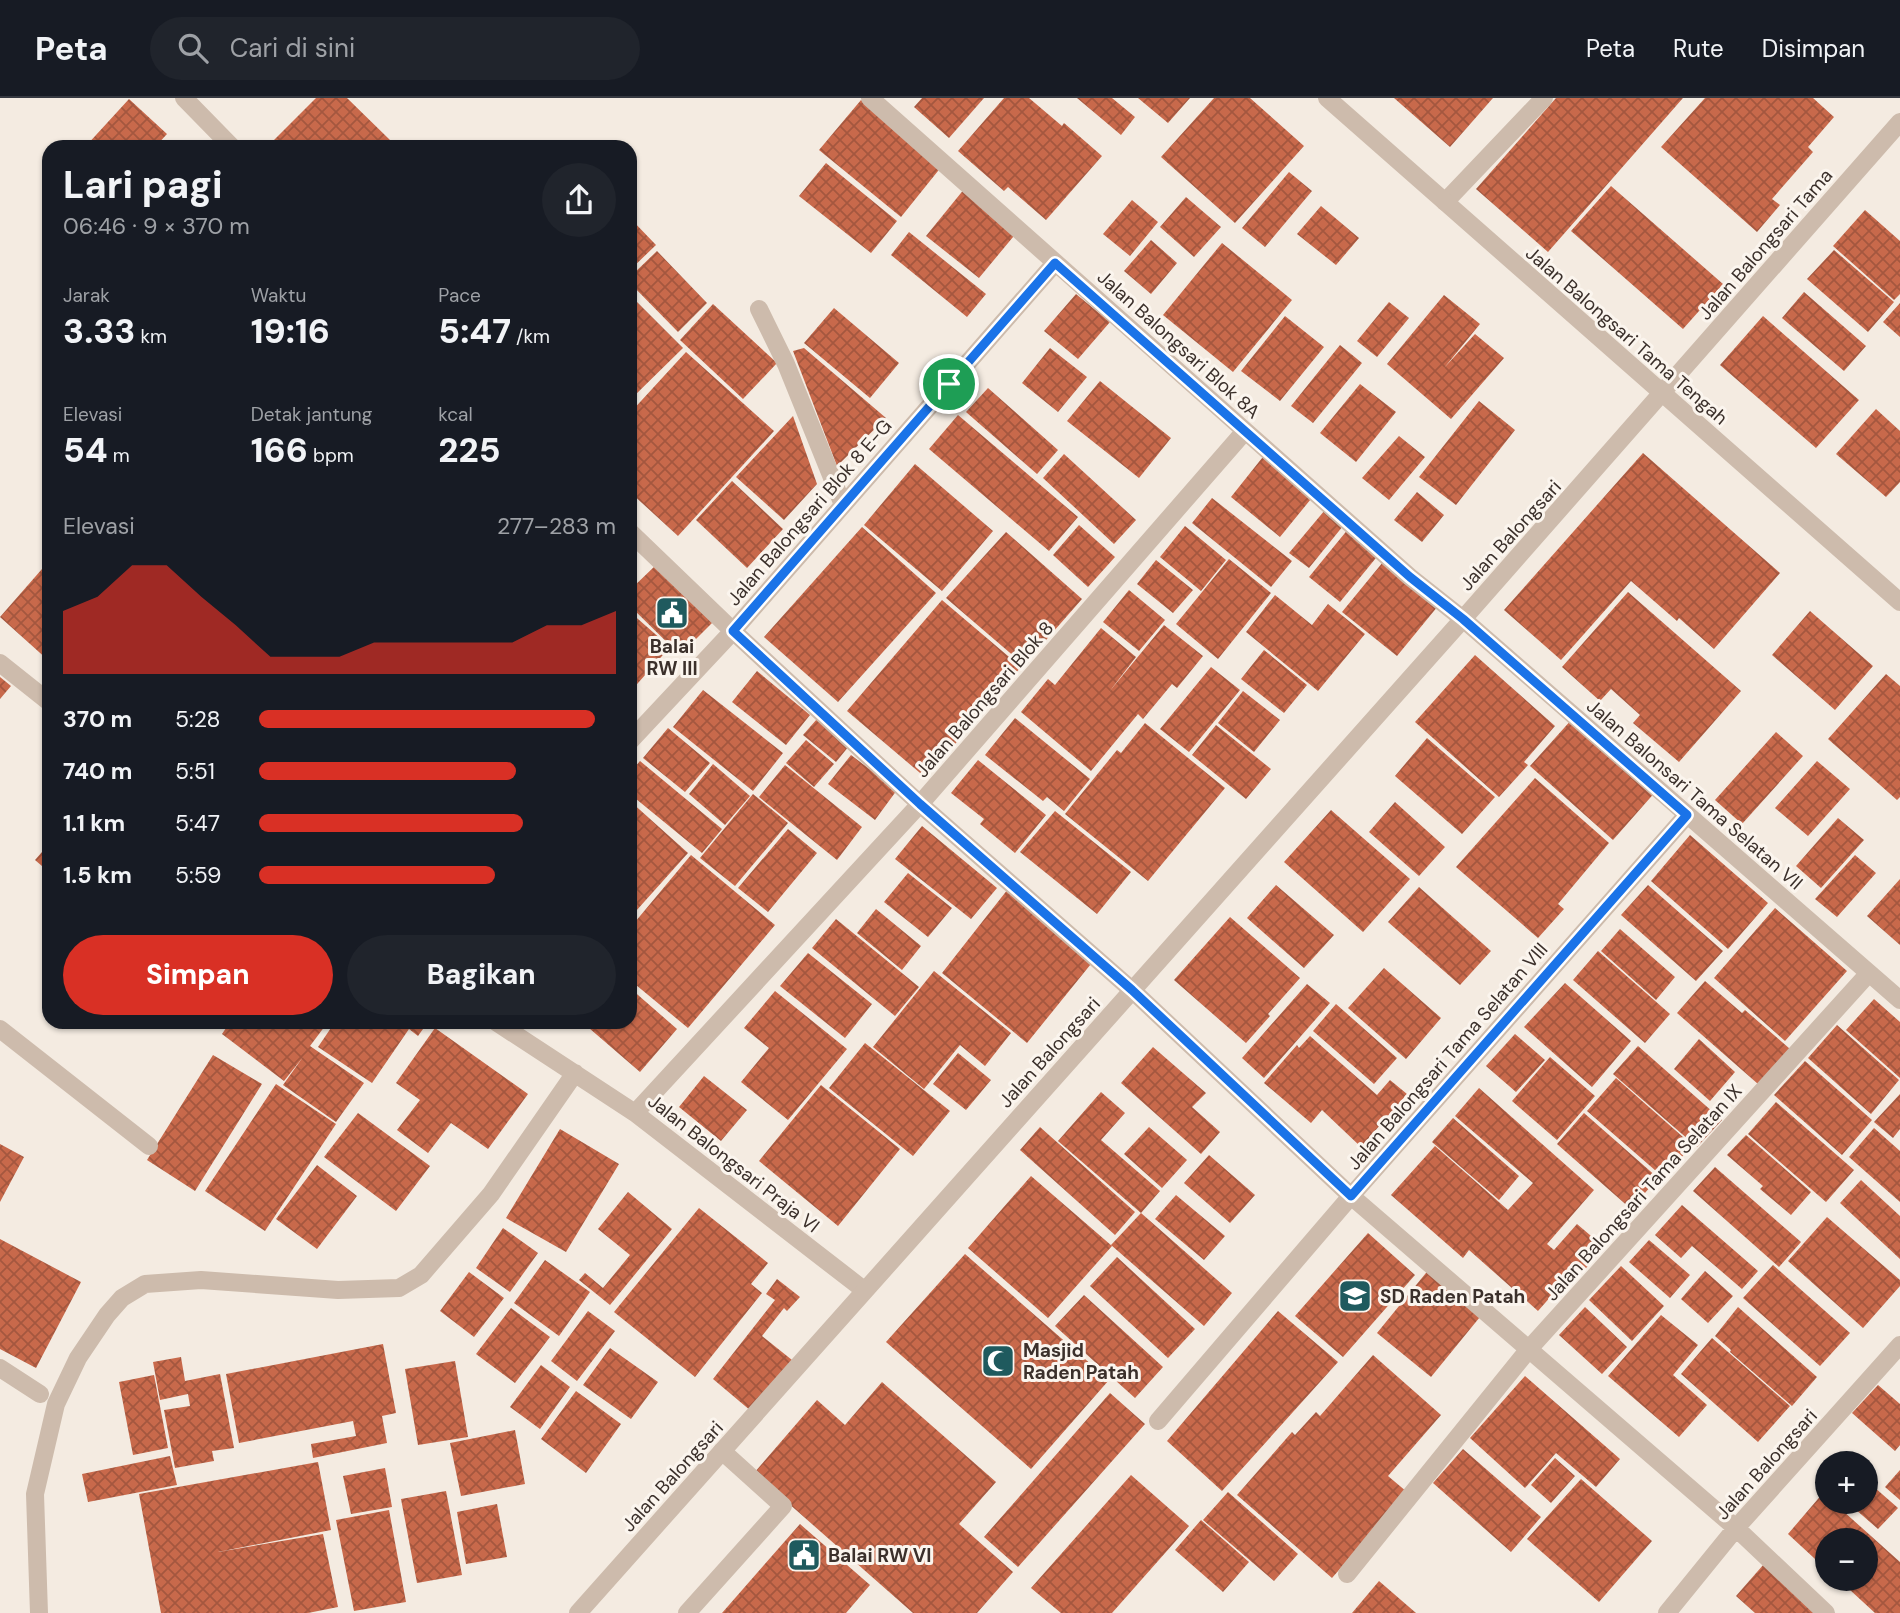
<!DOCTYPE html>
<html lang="id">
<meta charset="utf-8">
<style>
:root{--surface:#171b24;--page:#20242c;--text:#f1f3f6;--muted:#9ea1a6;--line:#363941;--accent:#d93025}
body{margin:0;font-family:"DM Sans",sans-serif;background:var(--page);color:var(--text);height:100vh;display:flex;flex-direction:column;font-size:26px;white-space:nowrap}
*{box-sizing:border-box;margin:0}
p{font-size:23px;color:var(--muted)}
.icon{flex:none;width:38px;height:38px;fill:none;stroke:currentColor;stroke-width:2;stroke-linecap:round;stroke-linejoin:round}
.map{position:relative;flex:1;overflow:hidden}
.details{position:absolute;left:42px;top:42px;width:595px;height:889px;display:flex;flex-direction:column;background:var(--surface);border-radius:21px;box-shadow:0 2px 5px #0004}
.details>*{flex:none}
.controls{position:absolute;left:1815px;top:1353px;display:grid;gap:14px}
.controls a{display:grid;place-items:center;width:63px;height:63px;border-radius:50%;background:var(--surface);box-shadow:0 2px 5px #0004;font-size:35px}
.pin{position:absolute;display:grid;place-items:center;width:60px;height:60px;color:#fff;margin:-30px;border:4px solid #fff;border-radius:50%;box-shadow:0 2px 7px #0007}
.round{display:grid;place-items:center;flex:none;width:74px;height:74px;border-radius:37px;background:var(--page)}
.headline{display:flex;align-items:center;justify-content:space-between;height:119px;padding:0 21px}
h1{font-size:38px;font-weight:800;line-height:52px}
.figures{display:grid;grid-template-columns:repeat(3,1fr);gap:10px;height:119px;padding:7px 21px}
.figures div{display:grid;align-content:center}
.figures b{font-size:35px;font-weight:800}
.figures small{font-size:19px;font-weight:400}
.figures p{font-size:19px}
.chart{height:196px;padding:14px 21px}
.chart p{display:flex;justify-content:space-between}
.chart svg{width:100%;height:126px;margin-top:7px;fill:var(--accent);opacity:.7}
.cta{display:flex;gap:14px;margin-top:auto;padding:14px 21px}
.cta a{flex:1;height:80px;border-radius:42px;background:var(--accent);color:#fff;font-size:28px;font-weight:800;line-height:80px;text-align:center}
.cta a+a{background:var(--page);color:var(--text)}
ul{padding:0 21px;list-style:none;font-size:23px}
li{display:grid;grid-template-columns:112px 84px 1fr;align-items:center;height:52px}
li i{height:18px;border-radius:9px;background:var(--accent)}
header{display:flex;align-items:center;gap:42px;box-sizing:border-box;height:98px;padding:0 35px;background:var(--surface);border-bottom:2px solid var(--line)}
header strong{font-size:33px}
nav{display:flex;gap:38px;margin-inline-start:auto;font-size:24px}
.search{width:490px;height:63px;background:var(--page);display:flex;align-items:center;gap:18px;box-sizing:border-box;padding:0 24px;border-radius:38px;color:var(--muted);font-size:26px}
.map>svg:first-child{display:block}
.building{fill:url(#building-cross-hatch)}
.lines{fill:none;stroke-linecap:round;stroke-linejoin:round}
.service{stroke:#cdbbac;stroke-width:18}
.minor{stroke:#cdbbac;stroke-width:18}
.tertiary{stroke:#cdbbac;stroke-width:18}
.route-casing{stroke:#fff;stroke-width:14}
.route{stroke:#1a73e8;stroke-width:9}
.labels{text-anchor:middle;stroke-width:6;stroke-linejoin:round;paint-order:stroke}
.street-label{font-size:19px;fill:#3b302b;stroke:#fbf5ee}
.poi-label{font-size:19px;font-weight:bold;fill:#3b302b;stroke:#fbf5ee;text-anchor:start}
</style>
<header>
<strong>Peta</strong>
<div class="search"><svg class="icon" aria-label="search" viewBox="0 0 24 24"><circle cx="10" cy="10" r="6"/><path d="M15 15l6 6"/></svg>Cari di sini</div>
<nav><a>Peta</a><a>Rute</a><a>Disimpan</a></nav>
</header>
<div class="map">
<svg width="1900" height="1515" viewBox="0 0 1900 1515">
<defs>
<pattern id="building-cross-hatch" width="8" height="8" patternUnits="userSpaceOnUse" patternTransform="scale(1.75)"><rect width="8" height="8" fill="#c8694b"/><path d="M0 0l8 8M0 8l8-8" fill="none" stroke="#a4573f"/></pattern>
</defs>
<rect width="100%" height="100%" fill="#f4ebe1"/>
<path class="building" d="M316,0H347L390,42L383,49H267Z
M922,0H984L949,40L914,9Z
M1004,0H1029L1062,28L1064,25L1102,58L1046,122L1008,89L1004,93L958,53Z
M1077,0H1112L1135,19L1121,37Z
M1138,0H1190L1168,25Z
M1214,0H1250L1304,48L1235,125L1161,59Z
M1394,0H1493L1450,49Z
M1556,0H1683L1548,154L1476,91Z
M1705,0H1813L1834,19L1808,49L1813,54L1772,101L1780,107L1757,134L1661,49Z
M129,1L167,36L155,49H85Z
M861,2L942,68L901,119L819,52Z
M826,65L897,123L871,155L799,98Z
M1289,74L1312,93L1265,149L1242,130Z
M1611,88L1723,186L1683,231L1571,133Z
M965,90L1018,133L979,180L926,138Z
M1186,99L1221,129L1194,159L1160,129Z
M1132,102L1158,124L1130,158L1103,136Z
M1321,108L1359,140L1336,167L1297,136Z
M1865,112L1900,143V196L1894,202L1833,148Z
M630,120L656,147L630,172Z
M909,134L986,196L967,219L891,157Z
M1151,142L1177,165L1151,196L1124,173Z
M1222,145L1292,202L1233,274L1163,217Z
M1834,152L1894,204L1868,234L1807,181Z
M657,153L707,205L678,234L630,185V179Z
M1804,194L1866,248L1844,273L1782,220Z
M1076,196L1110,224L1078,261L1044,233Z
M1444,197L1480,226L1444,270L1475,236L1504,260L1451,321L1387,266Z
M636,203L683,250L630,302V209Z
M1389,204L1409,220L1377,259L1357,243Z
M1900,205V239L1883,224Z
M713,206L777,265L743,301L680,242Z
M834,210L899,265L870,300L804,245Z
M1285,218L1324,249L1280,303L1241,273Z
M1763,218L1859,302L1816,350L1720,267Z
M1340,247L1362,265L1313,325L1291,308Z
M804,250L886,320L837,368L793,253Z
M1050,250L1087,279L1058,314L1022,285Z
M686,254L774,333L678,438L630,394V315Z
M1100,283L1171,340L1139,380L1067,323Z
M1360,286L1396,314L1356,364L1320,335Z
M988,290L1058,352L1037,376L966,314Z
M1479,303L1515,332L1456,407L1419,379Z
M1876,311L1900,333V384L1886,399L1836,356Z
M958,317L1078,419L1049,453L929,351Z
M793,318L817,386L784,422L736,379Z
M1399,338L1425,359L1389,402L1362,380Z
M1266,355L1315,396L1280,439L1231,399Z
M1643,355L1780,475L1714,551L1679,520L1677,523L1631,483L1561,562L1504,512Z
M1064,356L1136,422L1114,446L1043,380Z
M915,366L993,433L942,493L864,427Z
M732,383L783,431L747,470L696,422Z
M1417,394L1444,417L1422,444L1394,422Z
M1212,400L1292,463L1271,489L1192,425Z
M1325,412L1343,428L1309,470L1289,455Z
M1079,427L1115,459L1088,489L1053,457Z
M1185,428L1226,462L1201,493L1160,459Z
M862,429L936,495L838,604L764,539Z
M1349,430L1380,455L1340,504L1309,479Z
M1006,434L1082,501L1024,567L946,500Z
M1229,461L1271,495L1218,561L1176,526Z
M1156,462L1193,492L1173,515L1137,486Z
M49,463V563L0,519Z
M1383,464L1438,508L1397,558L1342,514Z
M656,467L714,523L680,557L630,508V492Z
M1129,492L1165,522L1139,553L1103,524Z
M1628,494L1741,593L1679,664L1633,625L1640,617L1611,591L1600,603L1562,569Z
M1275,497L1312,527L1328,506L1365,536L1318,593L1246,534Z
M942,502L1021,569L926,680L847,613Z
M1810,513L1873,568L1835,612L1772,557Z
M630,514L670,549L630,594Z
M1164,527L1203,558L1177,590L1172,586L1143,621L1138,616L1091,673L1021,614L1048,581L1055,587L1101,530L1136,559L1109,594Z
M1264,552L1307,587L1284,615L1241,581Z
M1475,557L1555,628L1524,664L1528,667L1499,699L1415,624Z
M1211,569L1240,592L1189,654L1160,631Z
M757,573L810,617L786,647L732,604Z
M1886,576L1900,588V699L1897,702L1828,641Z
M0,579L11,588L0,601Z
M703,592L783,655L753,693L673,629Z
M1243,593L1280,622L1254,654L1218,625Z
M1015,620L1090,681L1064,713L1047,699L1043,703L985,657Z
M1573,620L1657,692L1613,742L1530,668Z
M817,621L849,648L836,664L803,637Z
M1145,625L1225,690L1148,783L1065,716L1117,652L1121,655Z
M1216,627L1271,671L1246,701L1192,657Z
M668,630L710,665L685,694L643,660Z
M1776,634L1803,658L1742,726L1715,702Z
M1427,640L1495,699L1462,736L1395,678Z
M806,642L834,666L814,689L786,665Z
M851,657L897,692L875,722L828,686Z
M978,662L1046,717L1015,755L980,726L984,721L951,695Z
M640,663L722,731L702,755L630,696V675Z
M1817,663L1850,691L1808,738L1775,710Z
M713,666L750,698L725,727L689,696Z
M785,667L862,729L837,762L759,699Z
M1535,680L1609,745L1558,806L1564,811L1538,840L1456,769Z
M753,696L788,725L735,788L700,760Z
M630,703L688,755L636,813L630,808Z
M1395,704L1445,749L1419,778L1369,734Z
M1331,712L1410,781L1363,834L1284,764Z
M1055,713L1131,774L1097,816L1020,754Z
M1838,720L1864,742L1821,790L1796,768Z
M922,728L997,790L971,821L895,761Z
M788,731L817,755L768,814L738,790Z
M1690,737L1768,805L1728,851L1651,783Z
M49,746V774L35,762Z
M691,757L775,827L688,930L630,882V830Z
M1855,757L1876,775L1837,819L1815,801Z
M908,775L952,810L928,839L884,804Z
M1900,781V847L1867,818Z
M1276,787L1334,837L1304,870L1247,820Z
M1648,787L1723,853L1696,883L1621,817Z
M1419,789L1491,853L1460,887L1388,824Z
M1008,791L1095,861L1027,945L942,875Z
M1775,810L1847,873L1785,943L1714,880Z
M876,811L921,848L902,872L857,835Z
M1230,819L1300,880L1268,916L1270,918L1246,945L1174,882Z
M836,821L919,889L895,918L812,850Z
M1620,831L1675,879L1656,902L1601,853Z
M1598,853L1670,916L1645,945L1573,882Z
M808,855L872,906L845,940L780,888Z
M1384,870L1441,920L1406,961L1348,910Z
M934,873L1011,935L985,968L960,947L924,991L873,949Z
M1705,883L1742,915L1745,912L1790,951L1758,986L1677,915Z
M1565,885L1631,943L1592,989L1524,929Z
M1307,886L1330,905L1264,980L1242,960Z
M630,890L677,931L640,974L582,924H630Z
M775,893L847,951L788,1022L741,984L769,950L744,930Z
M1874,901L1900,924V980L1846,932Z
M1336,906L1397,960L1374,986L1313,933Z
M230,924H328L310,948L364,985L336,1024L283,987L303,959L284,983L222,936Z
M335,924H428L418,938L409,931L372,985L318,949Z
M1837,927L1899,982L1871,1016L1808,960Z
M435,930L528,996L488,1051L451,1025L428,1055L397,1032L420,1002L396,985Z
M1515,936L1545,962L1516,994L1486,968Z
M1310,938L1377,997L1390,982L1407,996L1361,1049L1322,1012L1311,1025L1264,985L1297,947L1299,950Z
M1699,941L1735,974L1710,1003L1674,971Z
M865,945L950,1013L913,1058L829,990Z
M1638,948L1722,1022L1697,1049L1613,976Z
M1153,949L1206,995L1192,1009L1220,1034L1201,1056L1121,985Z
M958,955L991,982L966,1012L933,986Z
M213,957L262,986L195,1093L147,1062Z
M1550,959L1595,998L1557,1042L1512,1003Z
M1805,963L1872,1022L1842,1057L1774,997Z
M704,978L747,1012L721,1043L679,1009Z
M1616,980L1692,1047L1664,1080L1587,1013Z
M276,986L336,1026L265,1133L205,1093Z
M821,987L900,1051L838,1128L759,1063Z
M1479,990L1594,1092L1547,1146L1554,1152L1577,1126L1604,1149L1581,1176L1575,1171L1538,1213L1469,1152L1463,1160L1391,1097L1435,1048L1508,1112L1533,1085L1455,1018Z
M1101,994L1125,1015L1101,1042L1160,1093L1141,1115L1232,1195L1204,1228L1111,1147L1141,1115L1058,1043Z
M1900,996V1031L1893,1040L1874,1024Z
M1776,1004L1854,1072L1826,1104L1748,1036Z
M358,1015L430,1068L396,1113L324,1059Z
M1584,1015L1658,1080L1631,1111L1557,1046Z
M1453,1020L1519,1078L1499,1102L1432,1044Z
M1040,1029L1135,1114L1115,1137L1020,1052Z
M1149,1029L1187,1062L1162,1090L1124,1056Z
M1874,1030L1900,1053V1104L1849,1059Z
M560,1031L619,1066L566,1154L506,1120Z
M1746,1037L1811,1094L1791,1117L1760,1091L1763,1088L1727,1057Z
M0,1046L24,1059L0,1104Z
M1209,1057L1255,1097L1230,1125L1184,1085Z
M317,1067L357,1098L317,1151L276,1121Z
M1715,1069L1801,1144L1779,1169L1693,1093Z
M1031,1078L1112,1148L1048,1220L968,1150Z
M1861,1082L1900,1118V1161L1840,1105Z
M628,1094L672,1131L610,1207L579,1182L585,1175L603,1190L630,1157L598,1131Z
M1176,1097L1225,1138L1204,1162L1155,1121Z
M1682,1107L1758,1173L1742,1191L1692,1148L1681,1160L1655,1137Z
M699,1110L768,1165L751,1186L762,1195L695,1279L614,1214Z
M1827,1119L1900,1182V1188L1863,1230L1788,1163Z
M503,1130L538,1155L510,1194L476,1170Z
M1368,1135L1415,1177L1343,1259L1295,1218Z
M0,1141L81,1184L36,1270L0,1251Z
M1649,1142L1690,1177L1670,1200L1629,1164Z
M965,1156L1109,1282L1031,1371L886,1244Z
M1117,1159L1195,1231L1168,1260L1090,1188Z
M545,1162L590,1194L559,1238L514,1205Z
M1773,1167L1850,1235L1820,1268L1743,1200Z
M1621,1168L1664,1208L1632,1243L1589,1202Z
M1430,1170L1484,1214L1431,1279L1377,1235Z
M1705,1173L1733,1198L1708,1225L1681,1201Z
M469,1174L504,1200L474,1239L440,1213Z
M777,1181L800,1199L787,1213L784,1210L762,1238L792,1262L751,1313L713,1281L775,1202L766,1196Z
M1084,1197L1163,1269L1135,1300L1055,1228Z
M1585,1209L1627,1249L1602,1276L1559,1237Z
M1738,1209L1817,1279L1792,1308L1730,1254L1731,1252L1715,1238Z
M511,1210L550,1239L515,1285L476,1256Z
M588,1213L615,1233L577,1283L551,1263Z
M1278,1213L1338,1264L1222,1393L1167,1343Z
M1661,1217L1698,1247L1673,1277L1707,1307L1679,1339L1608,1278Z
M1712,1240L1790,1308L1758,1344L1681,1276Z
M383,1246L396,1315L382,1318L387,1345L313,1360L311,1346L356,1338L353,1323L239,1345L226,1276Z
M610,1250L658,1284L631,1321L583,1287Z
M1373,1257L1441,1317L1388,1378L1407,1394L1332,1480L1237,1397L1292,1334L1295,1337L1316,1314L1320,1318Z
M181,1259L185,1283L220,1276L234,1350L212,1353L214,1363L175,1370L164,1312L190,1308L188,1296L160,1302L153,1264Z
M455,1263L468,1339L418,1347L405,1271Z
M541,1267L570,1289L540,1331L510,1309Z
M154,1277L168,1350L133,1357L119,1284Z
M1525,1278L1620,1361L1596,1389L1556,1355L1525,1390L1470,1340Z
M882,1284L996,1384L959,1426L1013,1474L977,1515H913L754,1375L817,1302L845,1327Z
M1878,1287L1900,1306V1347L1895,1353L1852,1315Z
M576,1293L621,1326L586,1375L541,1341Z
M1110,1295L1145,1326L1018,1469L984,1439Z
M515,1332L525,1386L461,1398L450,1345Z
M1463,1351L1541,1419L1511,1454L1433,1385Z
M170,1358L177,1387L88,1404L82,1376Z
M1555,1360L1575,1378L1551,1405L1531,1387Z
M318,1364L331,1432L218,1454L323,1436L338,1509L308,1515H161L139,1396Z
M385,1370L392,1409L351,1416L343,1378Z
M1900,1372V1402L1885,1389Z
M1131,1377L1189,1428L1112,1515H1061L1031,1490Z
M1581,1381L1652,1443L1599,1504L1527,1441Z
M1866,1382L1898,1410L1878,1431L1847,1404H1866Z
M446,1393L462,1477L417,1485L401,1401Z
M1228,1394L1298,1456L1274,1483L1203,1422Z
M1823,1395L1827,1398V1404H1833L1900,1464V1515H1875L1837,1480H1866V1442H1827V1472L1788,1436Z
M497,1406L507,1459L466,1466L457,1414Z
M389,1412L406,1504L354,1513L336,1422Z
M1201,1422L1249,1464L1223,1494L1175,1452Z
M800,1426L870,1487L846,1515H722Z
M1764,1466L1819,1515H1755L1736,1498Z
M1379,1483L1416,1515H1352Z"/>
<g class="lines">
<path class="service" d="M687,1515L783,1408L722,1353"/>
<path class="minor" d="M184,0L232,49
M870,0L1410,479L1463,521L1900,902
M1445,104L1544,0
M759,211L786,266L843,407
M630,434L733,533L920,706L1132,892L1351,1098L1736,1430L1826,1515
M0,565L49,604
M630,643L733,533L1055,165
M496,924L635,1015L864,1192
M0,931L149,1048
M635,1015L920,706L1245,333
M0,1270L40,1296
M1158,1323L1351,1098L1687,717
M1347,1476L1529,1251L1869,875
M39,1515L35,1396L56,1306L78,1260L107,1217L122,1200L145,1186L201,1182L338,1192L399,1190L421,1177L491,1096L575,975
M1667,1515L1736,1430L1900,1247"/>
<path class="tertiary" d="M1327,0L1900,504
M578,1515L1463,521L1900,24"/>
</g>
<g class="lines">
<defs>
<path id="route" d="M1055,165L1410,479L1463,521L1687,717L1351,1098L1132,892L920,706L733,533Z"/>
</defs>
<use href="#route" class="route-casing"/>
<use href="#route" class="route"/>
</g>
<defs>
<symbol id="civic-square" viewBox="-11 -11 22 22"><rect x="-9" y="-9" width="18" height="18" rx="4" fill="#1f5a5e" stroke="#fbf5ee"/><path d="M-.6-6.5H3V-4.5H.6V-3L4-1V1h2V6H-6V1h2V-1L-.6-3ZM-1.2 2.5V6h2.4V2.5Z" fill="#fff"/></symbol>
<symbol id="school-square" viewBox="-11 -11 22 22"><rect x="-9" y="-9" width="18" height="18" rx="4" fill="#1f5a5e" stroke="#fbf5ee"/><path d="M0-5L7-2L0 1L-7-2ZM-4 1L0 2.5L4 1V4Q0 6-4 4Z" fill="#fff"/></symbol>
<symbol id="mosque-square" viewBox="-11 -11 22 22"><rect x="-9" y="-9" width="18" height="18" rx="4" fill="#1f5a5e" stroke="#fbf5ee"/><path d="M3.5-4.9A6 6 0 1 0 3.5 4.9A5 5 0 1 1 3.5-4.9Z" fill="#fff"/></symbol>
</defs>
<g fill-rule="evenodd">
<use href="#civic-square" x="653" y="496" width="38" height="38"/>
<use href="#school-square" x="1336" y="1179" width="38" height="38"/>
<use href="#mosque-square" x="979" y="1244" width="38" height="38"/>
<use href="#civic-square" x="785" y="1438" width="38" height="38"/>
</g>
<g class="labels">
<g class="street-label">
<text transform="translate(1765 146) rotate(-49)" y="7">Jalan Balongsari Tama</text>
<text transform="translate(1627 237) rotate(41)" y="7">Jalan Balongsari Tama Tengah</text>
<text transform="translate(1179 246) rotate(42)" y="7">Jalan Balongsari Blok 8A</text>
<text transform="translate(809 414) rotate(-49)" y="7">Jalan Balongsari Blok 8 E-G</text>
<text transform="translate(1510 437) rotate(-48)" y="7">Jalan Balongsari</text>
<text transform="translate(984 601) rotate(-49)" y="7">Jalan Balongsari Blok 8</text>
<text transform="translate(1695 696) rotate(41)" y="7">Jalan Balonsari Tama Selatan VII</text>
<text transform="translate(1049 954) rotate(-48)" y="7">Jalan Balongsari</text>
<text transform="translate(1447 958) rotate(-49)" y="7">Jalan Balongsari Tama Selatan VIII</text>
<text transform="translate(734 1065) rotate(38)" y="7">Jalan Balongsari Praja VI</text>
<text transform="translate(1643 1094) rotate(-48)" y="7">Jalan Balongsari Tama Selatan IX</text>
<text transform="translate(1766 1366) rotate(-48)" y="7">Jalan Balongsari</text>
<text transform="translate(672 1378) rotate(-48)" y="7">Jalan Balongsari</text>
</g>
<g class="poi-label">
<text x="672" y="555" text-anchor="middle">Balai<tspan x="672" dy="22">RW III</tspan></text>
<text x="1380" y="1205">SD Raden Patah</text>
<text x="1023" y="1259">Masjid<tspan x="1023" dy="22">Raden Patah</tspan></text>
<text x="828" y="1464">Balai RW VI</text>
</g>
</g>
</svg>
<div class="controls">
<a>+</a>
<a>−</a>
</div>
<div class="pin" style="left:949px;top:286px;background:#1e9e55"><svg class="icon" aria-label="arrive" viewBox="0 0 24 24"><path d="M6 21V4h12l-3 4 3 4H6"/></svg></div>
<section class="details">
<div class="headline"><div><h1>Lari pagi</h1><p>06:46 · 9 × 370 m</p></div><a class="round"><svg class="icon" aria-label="share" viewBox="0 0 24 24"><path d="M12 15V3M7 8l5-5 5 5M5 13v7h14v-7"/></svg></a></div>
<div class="figures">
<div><p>Jarak</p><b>3.33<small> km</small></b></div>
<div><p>Waktu</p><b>19:16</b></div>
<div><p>Pace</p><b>5:47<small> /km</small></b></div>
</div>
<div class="figures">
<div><p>Elevasi</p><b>54<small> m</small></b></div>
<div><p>Detak jantung</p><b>166<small> bpm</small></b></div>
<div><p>kcal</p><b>225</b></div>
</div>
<div class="chart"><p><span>Elevasi</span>277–283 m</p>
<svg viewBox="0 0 160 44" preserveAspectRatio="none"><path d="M0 44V22L10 17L20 6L30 6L40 17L50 27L60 38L70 38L80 38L90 33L100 33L110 33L120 33L130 33L140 27L150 27L160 22V44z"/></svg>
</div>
<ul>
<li><b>370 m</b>5:28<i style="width:94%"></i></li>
<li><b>740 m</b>5:51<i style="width:72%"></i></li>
<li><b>1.1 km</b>5:47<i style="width:74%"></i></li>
<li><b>1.5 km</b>5:59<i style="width:66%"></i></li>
</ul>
<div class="cta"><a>Simpan</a><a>Bagikan</a></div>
</section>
</div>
